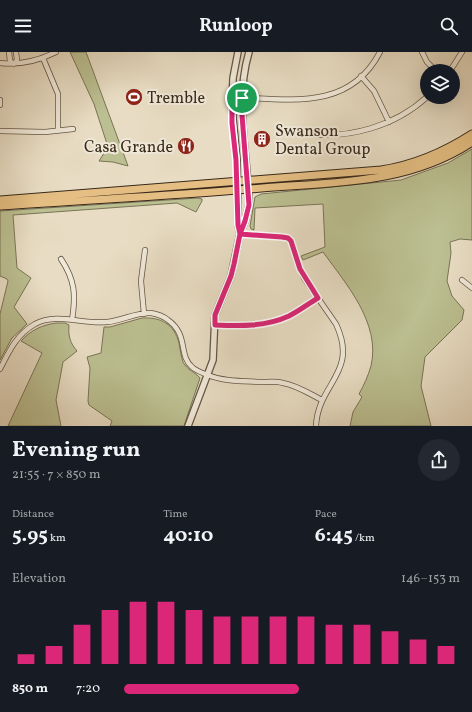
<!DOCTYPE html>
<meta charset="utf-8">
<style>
:root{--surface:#171b24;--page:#242831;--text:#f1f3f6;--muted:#9ea1a6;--accent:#db2777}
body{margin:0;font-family:Vollkorn,serif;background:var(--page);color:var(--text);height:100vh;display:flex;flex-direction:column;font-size:15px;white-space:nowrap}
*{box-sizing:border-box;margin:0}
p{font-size:13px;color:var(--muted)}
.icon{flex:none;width:22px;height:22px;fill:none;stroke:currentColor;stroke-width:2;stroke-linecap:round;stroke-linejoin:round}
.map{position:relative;height:374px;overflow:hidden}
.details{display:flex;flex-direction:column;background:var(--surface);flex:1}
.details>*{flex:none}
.fabs{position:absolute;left:420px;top:12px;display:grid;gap:8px}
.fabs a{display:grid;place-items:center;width:40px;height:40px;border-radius:50%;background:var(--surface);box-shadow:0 4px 16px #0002;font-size:20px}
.pin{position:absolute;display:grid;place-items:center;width:34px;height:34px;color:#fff;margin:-17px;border:2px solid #fff;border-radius:50%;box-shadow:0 1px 4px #0007}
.round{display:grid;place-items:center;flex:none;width:42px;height:42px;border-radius:21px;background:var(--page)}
.summary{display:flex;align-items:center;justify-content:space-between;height:68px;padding:0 12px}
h1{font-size:22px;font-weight:700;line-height:30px}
.stats{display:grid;grid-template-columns:repeat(3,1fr);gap:6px;height:68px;padding:4px 12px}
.stats div{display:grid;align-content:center}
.stats b{font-size:20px;font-weight:700}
.stats small{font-size:11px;font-weight:400}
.stats p{font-size:11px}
.chart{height:112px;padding:8px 12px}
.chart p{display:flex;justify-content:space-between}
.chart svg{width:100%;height:72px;margin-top:4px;stroke:var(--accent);stroke-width:6}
ul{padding:0 12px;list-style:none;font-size:13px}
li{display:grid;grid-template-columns:64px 48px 1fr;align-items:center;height:30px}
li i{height:10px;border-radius:5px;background:var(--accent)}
header{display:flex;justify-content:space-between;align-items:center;height:52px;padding:0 12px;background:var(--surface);font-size:18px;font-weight:700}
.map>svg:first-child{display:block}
.green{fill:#bbbf91;stroke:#7a7456}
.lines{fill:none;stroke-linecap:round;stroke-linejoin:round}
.minor-casing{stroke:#645645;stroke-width:6}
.tertiary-casing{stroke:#645645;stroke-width:8}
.primary-casing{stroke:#38291b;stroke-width:9}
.minor{stroke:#f0e9d9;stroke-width:4.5}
.tertiary{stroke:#f0e9d9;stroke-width:5.5}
.primary{stroke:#e4be82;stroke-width:7}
.route-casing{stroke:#fff;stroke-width:8}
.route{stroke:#db2777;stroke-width:5}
.labels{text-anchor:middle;stroke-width:4;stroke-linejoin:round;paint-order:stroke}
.poi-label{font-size:16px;fill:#38291b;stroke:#f0e9d9;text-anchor:start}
</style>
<header><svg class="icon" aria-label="menu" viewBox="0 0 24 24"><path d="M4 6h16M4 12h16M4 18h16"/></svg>Runloop<svg class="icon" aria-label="search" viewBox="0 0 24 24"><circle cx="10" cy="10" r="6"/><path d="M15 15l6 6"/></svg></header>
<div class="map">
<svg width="472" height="374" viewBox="0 0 472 374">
<rect width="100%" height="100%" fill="#e8ddc4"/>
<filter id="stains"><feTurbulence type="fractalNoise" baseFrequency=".005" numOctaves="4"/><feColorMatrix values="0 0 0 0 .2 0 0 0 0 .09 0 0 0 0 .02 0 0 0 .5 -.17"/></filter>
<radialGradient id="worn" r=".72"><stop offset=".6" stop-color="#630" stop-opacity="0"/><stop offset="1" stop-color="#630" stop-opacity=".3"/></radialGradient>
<path class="green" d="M70,0H86L128,114L113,110L99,109L108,95L94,52Z
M472,97V188L460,187L450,190L451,201L447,229L452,244L464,258L462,268L425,305L421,334L431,374H350L353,360L362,345L359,342C364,333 368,324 371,314C381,271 346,232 323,200L303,208L301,204L325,195L323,152L255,156L254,178L251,177L250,174L255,145L261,142L401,128L448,111Z
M198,146L202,147V149L196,160L177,151L13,163L17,216L31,226L14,255L27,272L12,286L0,308V262L8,229L7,227L0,224V159Z
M142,266C161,265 174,272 179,291C180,297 181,304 183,310C187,318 195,320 200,326L184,374H110L112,369L89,353L88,349L90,316L87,305L101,301L104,275H110Z
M56,271H65L69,273C68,284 70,291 77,299L63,310L56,348L61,374H8L42,301L21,289C31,278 42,273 56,271Z"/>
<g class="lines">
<defs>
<path id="minor" d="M9,0L10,9L14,12L17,8L16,0
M422,0L427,10L436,19
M43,6L58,42V78
M0,11C19,13 38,9 56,0
M450,19L462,0
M361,24L374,39L389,70
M232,45C288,47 349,60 380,0
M0,48V53
M0,79L45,80L73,77
M307,82C350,87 395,74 427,45
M240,182L285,185L291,189L296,207L304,226L336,272C359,321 318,331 316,374
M61,207C75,228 76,243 72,268
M462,228L472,236
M144,262L141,229L145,198
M215,273C240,274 265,275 289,264C299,259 308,252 318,245
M0,317C9,299 17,282 35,272C58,260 83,273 107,270C122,269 136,260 151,261C157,262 163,264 168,268C189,283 178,303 192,315C195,318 200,320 205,322C224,330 242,329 262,330C269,330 276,329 283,331C296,333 310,342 322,348"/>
<path id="tertiary" d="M238,0L233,26L232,55L237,108L238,173L240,182
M188,374L213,308L215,263L231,224L240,182L245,169L249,153C248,102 234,51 249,0"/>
<path id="primary" d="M0,148L381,118C414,113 444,100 472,82
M0,154C83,148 167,144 250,137C326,130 406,134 472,90"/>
</defs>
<use href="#minor" class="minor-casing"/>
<use href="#tertiary" class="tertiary-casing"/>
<use href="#primary" class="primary-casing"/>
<use href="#minor" class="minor"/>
<use href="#tertiary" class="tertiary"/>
<use href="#primary" class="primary"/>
</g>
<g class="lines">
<defs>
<path id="route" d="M242,46L232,45V71L236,108L238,173L240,182L234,212L231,224L215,263V273C240,274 265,275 289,264C299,259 308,252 318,246L300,217L291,189L288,186L282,185L240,182L245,169L249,153L242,63V46"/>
</defs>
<use href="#route" class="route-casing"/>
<use href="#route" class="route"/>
</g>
<defs>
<symbol id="stadium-disc" viewBox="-11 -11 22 22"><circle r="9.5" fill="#8f2418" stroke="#f0e9d9"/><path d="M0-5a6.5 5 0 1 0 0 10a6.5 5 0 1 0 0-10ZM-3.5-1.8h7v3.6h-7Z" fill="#fff"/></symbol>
<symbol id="building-disc" viewBox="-11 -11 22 22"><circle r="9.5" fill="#8f2418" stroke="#f0e9d9"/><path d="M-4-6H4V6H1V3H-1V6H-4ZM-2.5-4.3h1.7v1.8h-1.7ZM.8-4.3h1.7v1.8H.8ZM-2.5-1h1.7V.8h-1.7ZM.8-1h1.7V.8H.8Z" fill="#fff"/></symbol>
<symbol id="restaurant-disc" viewBox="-11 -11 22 22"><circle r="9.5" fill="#8f2418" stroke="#f0e9d9"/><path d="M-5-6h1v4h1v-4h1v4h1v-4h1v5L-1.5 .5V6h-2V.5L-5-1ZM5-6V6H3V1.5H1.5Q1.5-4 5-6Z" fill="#fff"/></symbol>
</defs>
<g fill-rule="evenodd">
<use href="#stadium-disc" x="124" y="35" width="20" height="20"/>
<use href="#building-disc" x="252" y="77" width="20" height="20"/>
<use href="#restaurant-disc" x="176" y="84" width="20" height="20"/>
</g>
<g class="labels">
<g class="poi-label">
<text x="147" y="51">Tremble</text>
<text x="275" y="84">Swanson<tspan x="275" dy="18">Dental Group</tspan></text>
<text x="173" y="100" text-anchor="end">Casa Grande</text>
</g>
</g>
<rect width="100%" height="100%" filter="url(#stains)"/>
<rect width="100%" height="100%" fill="url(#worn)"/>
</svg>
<div class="fabs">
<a><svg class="icon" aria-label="layers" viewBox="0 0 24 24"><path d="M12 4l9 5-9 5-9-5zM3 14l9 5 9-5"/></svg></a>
</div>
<div class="pin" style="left:242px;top:46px;background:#1e9e55"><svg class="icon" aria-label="arrive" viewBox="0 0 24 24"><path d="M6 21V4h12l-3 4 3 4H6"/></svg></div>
</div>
<section class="details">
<div class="summary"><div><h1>Evening run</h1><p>21:55 · 7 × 850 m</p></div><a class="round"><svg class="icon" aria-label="share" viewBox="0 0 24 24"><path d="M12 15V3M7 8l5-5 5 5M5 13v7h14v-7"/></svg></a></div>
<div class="stats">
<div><p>Distance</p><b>5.95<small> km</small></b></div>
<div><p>Time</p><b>40:10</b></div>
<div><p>Pace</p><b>6:45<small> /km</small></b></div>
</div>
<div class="chart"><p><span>Elevation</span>146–153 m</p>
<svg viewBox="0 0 160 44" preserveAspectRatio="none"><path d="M5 44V38M15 44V33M25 44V20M35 44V11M45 44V6M55 44V6M65 44V11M75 44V15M85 44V15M95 44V15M105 44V15M115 44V20M125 44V20M135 44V24M145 44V29M155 44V33"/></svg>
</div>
<ul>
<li><b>850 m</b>7:20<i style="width:52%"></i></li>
</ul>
</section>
